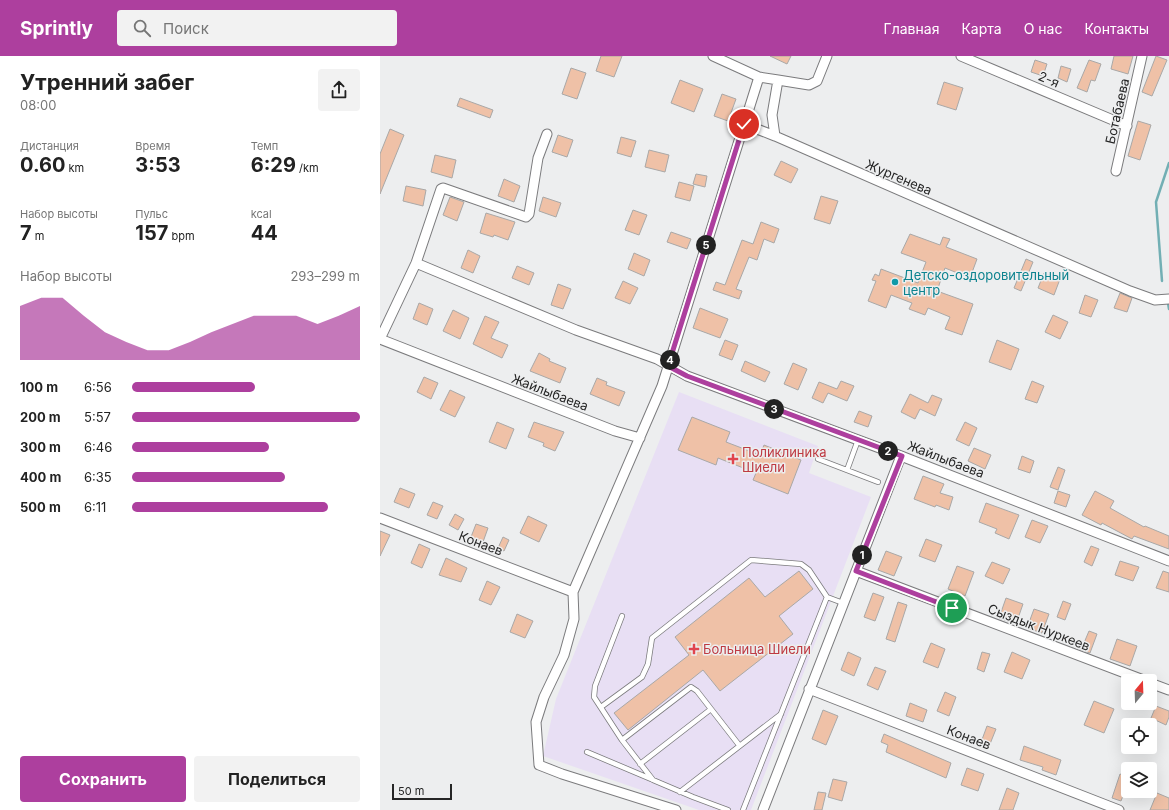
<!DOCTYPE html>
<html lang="ru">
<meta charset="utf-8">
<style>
:root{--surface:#fff;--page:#f2f2f2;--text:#222;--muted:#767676;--accent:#ad3f9e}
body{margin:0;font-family:Inter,sans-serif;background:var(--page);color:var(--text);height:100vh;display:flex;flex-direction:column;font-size:15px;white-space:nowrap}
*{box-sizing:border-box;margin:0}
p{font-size:13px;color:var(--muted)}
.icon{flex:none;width:22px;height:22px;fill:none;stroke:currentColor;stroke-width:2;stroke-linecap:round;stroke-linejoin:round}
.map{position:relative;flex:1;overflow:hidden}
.sheet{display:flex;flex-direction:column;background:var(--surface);width:380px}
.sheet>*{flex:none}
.needle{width:26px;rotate:19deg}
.controls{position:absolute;left:741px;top:618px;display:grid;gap:8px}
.controls a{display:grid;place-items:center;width:36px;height:36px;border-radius:4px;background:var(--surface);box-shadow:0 4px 16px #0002;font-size:20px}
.scale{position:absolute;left:12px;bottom:10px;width:60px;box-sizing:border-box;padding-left:4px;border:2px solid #262626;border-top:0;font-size:11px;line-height:14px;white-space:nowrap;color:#262626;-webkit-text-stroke:3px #edeeef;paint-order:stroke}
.pin{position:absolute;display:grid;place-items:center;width:34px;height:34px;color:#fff;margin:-17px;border:2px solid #fff;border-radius:50%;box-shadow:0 1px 4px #0007}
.km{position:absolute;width:20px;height:20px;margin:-10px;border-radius:50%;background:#222;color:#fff;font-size:11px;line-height:20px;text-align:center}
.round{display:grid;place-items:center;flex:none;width:42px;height:42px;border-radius:4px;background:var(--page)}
.head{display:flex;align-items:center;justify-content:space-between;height:68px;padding:0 20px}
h1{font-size:22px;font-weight:700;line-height:30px}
.metrics{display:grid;grid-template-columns:repeat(3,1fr);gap:6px;height:68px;padding:4px 20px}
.metrics div{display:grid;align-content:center}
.metrics b{font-size:20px;font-weight:700}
.metrics small{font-size:11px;font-weight:400}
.metrics p{font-size:11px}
.chart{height:112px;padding:8px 20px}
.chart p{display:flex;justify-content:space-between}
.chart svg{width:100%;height:72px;margin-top:4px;fill:var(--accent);opacity:.7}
.button{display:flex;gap:8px;margin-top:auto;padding:8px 20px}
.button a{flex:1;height:46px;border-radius:4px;background:var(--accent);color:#fff;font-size:16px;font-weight:700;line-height:46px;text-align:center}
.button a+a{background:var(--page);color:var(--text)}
ul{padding:0 20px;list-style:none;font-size:13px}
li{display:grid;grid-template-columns:64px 48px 1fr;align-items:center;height:30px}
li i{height:10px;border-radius:5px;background:var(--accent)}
header{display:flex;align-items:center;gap:24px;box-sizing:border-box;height:56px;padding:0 20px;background:var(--accent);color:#fff}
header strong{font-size:19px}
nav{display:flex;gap:22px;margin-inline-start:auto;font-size:14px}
.search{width:280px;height:36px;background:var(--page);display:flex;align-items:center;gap:10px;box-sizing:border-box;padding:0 14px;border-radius:4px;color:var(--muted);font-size:15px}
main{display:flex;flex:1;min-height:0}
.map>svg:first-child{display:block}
.medical{fill:#e8dff4}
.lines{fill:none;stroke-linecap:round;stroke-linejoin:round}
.stream{stroke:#72afb4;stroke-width:2.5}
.building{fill:#efc1a7;stroke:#a9a8a7}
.service-casing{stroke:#7b7b7d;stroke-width:6}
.minor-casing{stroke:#7b7b7d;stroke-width:11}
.service{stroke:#fff;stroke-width:4.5}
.minor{stroke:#fff;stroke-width:9}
.route-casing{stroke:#fff;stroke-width:8}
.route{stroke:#ad3f9e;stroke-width:5}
.culture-dot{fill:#0f9aa8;stroke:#edeeef;stroke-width:1.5}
.health-dot{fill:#e0444e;stroke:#edeeef;stroke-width:1.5}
.labels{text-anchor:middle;stroke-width:3;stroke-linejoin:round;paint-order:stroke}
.street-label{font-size:13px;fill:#262626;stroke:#edeeef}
.culture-label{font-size:13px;fill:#0d838f;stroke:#edeeef;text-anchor:start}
.health-label{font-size:13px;fill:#be3a42;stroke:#edeeef;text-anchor:start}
</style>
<header>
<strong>Sprintly</strong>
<div class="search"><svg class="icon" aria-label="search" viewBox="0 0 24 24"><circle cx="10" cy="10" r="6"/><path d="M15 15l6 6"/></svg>Поиск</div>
<nav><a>Главная</a><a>Карта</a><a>О нас</a><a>Контакты</a></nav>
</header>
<main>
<section class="sheet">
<div class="head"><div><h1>Утренний забег</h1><p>08:00</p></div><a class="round"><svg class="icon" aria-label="share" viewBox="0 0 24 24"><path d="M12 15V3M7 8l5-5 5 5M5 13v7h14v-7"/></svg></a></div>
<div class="metrics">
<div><p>Дистанция</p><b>0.60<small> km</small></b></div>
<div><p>Время</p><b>3:53</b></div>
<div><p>Темп</p><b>6:29<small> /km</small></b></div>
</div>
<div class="metrics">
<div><p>Набор высоты</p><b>7<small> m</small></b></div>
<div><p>Пульс</p><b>157<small> bpm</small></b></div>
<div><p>kcal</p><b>44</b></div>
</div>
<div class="chart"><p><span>Набор высоты</span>293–299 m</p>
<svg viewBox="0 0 160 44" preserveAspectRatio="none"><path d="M0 44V11L10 6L20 6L30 17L40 27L50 33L60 38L70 38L80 33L90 27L100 22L110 17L120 17L130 17L140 22L150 17L160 11V44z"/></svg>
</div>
<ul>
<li><b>100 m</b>6:56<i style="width:54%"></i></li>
<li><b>200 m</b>5:57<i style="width:100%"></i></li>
<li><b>300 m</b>6:46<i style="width:60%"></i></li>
<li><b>400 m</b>6:35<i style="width:67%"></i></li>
<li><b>500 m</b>6:11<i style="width:86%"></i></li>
</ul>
<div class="button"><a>Сохранить</a><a>Поделиться</a></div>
</section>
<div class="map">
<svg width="789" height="754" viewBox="0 0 789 754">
<rect width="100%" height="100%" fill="#edeeef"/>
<path class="medical" d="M299,336L438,390L429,417L491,441L371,754H319L163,700L176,643Z"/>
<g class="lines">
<path class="stream" d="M782,225L776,146L789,107
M788,247L789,253"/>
</g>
<path class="building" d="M221,0H242L234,21L216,15Z
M390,0H411L407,8Z
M734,0H753L748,18L731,13Z
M776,0L787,4L772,40L762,36Z
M655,4L667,8L663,20L651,16Z
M709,4L721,8L715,25L711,24L707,36L697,32Z
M681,10L691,13L687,26L678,22Z
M191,12L206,17L197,43L182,38Z
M300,24L323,33L314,56L291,47Z
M564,26L583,32L576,54L557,48Z
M342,38L356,43L348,65L334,60Z
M80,42L113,54L110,62L77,50Z
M758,65L771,69L760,104L748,100Z
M10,73L24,79L0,138V98Z
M178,79L193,84L187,101L172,96Z
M241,81L256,85L251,101L237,97Z
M269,94L289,99L285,116L265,111Z
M55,99L76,104L72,122L51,116Z
M401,105L418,113L411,127L394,119Z
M316,118L327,120L325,131L313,128Z
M124,123L140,130L134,146L118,140Z
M299,126L314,130L310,145L295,141Z
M26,130L46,134L43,150L23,145Z
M441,140L458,145L450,168L434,163Z
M70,141L84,146L77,165L63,159Z
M163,141L181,147L176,161L159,155Z
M253,154L267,159L259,179L245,174Z
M106,157L135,166L128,184L114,179L113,181L100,177Z
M381,166L399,173L394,187L384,183L377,204L369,201L356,233L362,235L359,243L333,234L336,226L345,229L362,184L373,188Z
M291,176L311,183L307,193L287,186Z
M530,178L560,189L563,181L570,183L566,191L597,203L590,222L565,212L557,235L593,248L582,279L565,273L570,261L548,252L545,259L529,253L532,247L511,239L506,252L488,245L496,225L492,224L495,218L499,220L501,213L538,227L546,206L521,197Z
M88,194L100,200L93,217L81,212Z
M254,197L270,204L264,220L248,213Z
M646,203L653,206L641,235L634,232Z
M137,210L154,217L149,229L132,222Z
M664,217L680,223L674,239L658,232Z
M243,225L258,232L250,248L235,242Z
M178,228L191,233L183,253L171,249Z
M740,237L752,242L747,256L734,252Z
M705,239L718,244L711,261L699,257Z
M39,247L53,253L47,269L33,263Z
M320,252L348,263L340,282L313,272Z
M73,254L89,262L80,283L63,275Z
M673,259L688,266L680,283L665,276Z
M105,260L119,266L111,282L128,289L122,302L93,288Z
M345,284L358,289L352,304L339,299Z
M617,284L639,293L631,314L609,306Z
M159,297L170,303L169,305L186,312L180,327L150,315Z
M365,305L390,316L385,326L361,315Z
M413,307L427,313L418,334L404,328Z
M44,321L58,327L51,343L37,336Z
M217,322L227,326L226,329L245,336L239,350L210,338Z
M461,325L474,330L467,345L448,337L443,347L432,342L439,326L457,333Z
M652,325L664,330L657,347L645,343Z
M70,334L85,341L75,361L60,354Z
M530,338L548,347L552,339L562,343L555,360L540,353L535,363L521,356Z
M479,355L492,360L488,371L474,366Z
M312,361L350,376L346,386L380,399L384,389L421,404L408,438L373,424L376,417L338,402L336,409L298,394Z
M117,366L134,373L126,393L109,386Z
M154,366L184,376L175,395L163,390L164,387L148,381Z
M585,366L597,372L589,390L576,384Z
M594,392L611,399L605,413L588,405Z
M642,400L654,405L650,417L638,413Z
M678,411L685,414L678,434L670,431Z
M543,420L564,428L560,437L573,441L569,454L556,449L555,451L534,443Z
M20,432L35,438L29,452L14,446Z
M678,435L690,439L686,451L674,447Z
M715,435L734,445L730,452L764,471L765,470L789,480V493L754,480L752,483L722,467L721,469L702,459Z
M53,446L63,450L57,463L47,459Z
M606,447L639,459L629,483L615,477L617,473L599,466Z
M75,458L84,463L78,474L69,469Z
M148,460L167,469L159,486L140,477Z
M652,464L668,470L660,487L645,481Z
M96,468L108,472L103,486L91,481Z
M0,475L10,479L0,500Z
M123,481L129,484L124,495L118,492Z
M546,483L562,489L555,506L539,500Z
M39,488L50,493L42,512L31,507Z
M711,490L719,493L712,510L704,506Z
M506,495L522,501L514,520L498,514Z
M66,502L87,512L81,526L59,519Z
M740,505L759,511L753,525L735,519Z
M612,506L630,513L623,528L605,520Z
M577,510L594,516L585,540L568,533Z
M419,515L433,533L399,560L413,578L340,635L323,614L248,674L234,657L309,599L295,581L369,522L385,541Z
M783,515L789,517V536L776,532Z
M107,525L120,531L111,549L99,544Z
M493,537L504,541L495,565L484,561Z
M626,542L643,548L636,568L619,562Z
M683,545L691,548L685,564L677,561Z
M518,546L527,549L515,586L506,583Z
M654,553L669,558L662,577L647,572Z
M137,558L153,565L145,582L130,576Z
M709,575L717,578L710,597L701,594Z
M737,583L757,590L750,610L730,603Z
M551,587L565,593L558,612L543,606Z
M468,596L481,602L474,620L461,614Z
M602,596L610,598L604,616L597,613Z
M632,596L650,604L642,623L624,616Z
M495,611L506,615L498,634L487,629Z
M565,636L576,641L569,660L557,655Z
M714,645L734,653L724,677L704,669Z
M530,647L547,654L543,666L526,660Z
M776,650L789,655V661L786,669L771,662Z
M443,654L458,660L446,689L432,683Z
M607,670L616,673L608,693L600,689Z
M504,678L571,707L566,722L506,696L508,689L501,686Z
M644,690L681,704L676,719L662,714L663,711L640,704Z
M587,712L604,718L598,735L581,729Z
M740,718L748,721V727L741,745L732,742Z
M453,723L467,726L462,745L448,741Z
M627,732L639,737L633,754H619Z
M438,736L446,737L442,754H434Z
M777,737L789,742V754H770Z"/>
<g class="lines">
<defs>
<path id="service" d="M438,403L498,426
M467,414L478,384
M242,560L215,630L214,641L242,684L273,724L313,741L348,754
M221,651L262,621L268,608L272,582L371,504L421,508L429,514L447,541L463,547
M242,684L311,631L317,635L359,689
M207,696L271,723
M260,708L331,653
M300,736L401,658
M363,754L447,541"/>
<path id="minor" d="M333,0L379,21L398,24L392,59L395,80L750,235L775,244L789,243
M581,0L747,70
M398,24L429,29L437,25L447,0
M364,68L395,80
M736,115L762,0
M36,207L196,274L277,303L307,320L521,400L789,505
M0,283L36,207L61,133L63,132L146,161L149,158L158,102L167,78
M0,283L235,375L260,382
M0,462L193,536
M476,515L766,625
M770,627L789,634
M429,633L739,754
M296,754L182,718L159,709L156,666L164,641L184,599L194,563L193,536L282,330L379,21
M383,754L521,400"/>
</defs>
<use href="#service" class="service-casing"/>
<use href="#minor" class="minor-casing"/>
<use href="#service" class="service"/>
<use href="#minor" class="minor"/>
</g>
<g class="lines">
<defs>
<path id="route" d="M364,68L288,310L307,320L522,400L476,515L572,552"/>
</defs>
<use href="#route" class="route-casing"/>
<use href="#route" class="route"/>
</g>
<circle class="culture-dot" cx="515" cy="226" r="4"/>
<g class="health-dot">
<path d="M351 397h4v4h4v4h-4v4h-4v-4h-4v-4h4z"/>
<path d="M312 587h4v4h4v4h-4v4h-4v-4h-4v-4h4z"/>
</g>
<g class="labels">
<g class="street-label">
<text transform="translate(669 23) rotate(23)" y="5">2-я</text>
<text transform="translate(737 55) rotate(-77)" y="5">Ботабаева</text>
<text transform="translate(519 121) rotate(23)" y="5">Жургенева</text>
<text transform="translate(170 336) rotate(21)" y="5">Жайлыбаева</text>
<text transform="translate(566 403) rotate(21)" y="5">Жайлыбаева</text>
<text transform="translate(101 487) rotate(21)" y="5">Конаев</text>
<text transform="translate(659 571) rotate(21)" y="5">Сыздык Нуркеев</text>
<text transform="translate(589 681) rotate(21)" y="5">Конаев</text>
</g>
<g class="culture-label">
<text x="523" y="224">Детско-оздоровительный<tspan x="523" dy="15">центр</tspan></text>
</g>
<g class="health-label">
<text x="362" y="401">Поликлиника<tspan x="362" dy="15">Шиели</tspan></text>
<text x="323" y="598">Больница Шиели</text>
</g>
</g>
</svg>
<div class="controls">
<a><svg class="needle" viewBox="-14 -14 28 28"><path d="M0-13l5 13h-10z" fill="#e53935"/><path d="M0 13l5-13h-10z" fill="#767676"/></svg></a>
<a><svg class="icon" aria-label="locate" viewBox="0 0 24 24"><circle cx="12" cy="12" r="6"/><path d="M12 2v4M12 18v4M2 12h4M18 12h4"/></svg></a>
<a><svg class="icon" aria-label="layers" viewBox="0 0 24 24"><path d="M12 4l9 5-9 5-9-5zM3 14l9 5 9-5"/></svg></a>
</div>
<div class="scale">50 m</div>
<div class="pin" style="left:572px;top:552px;background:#1e9e55"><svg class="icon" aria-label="arrive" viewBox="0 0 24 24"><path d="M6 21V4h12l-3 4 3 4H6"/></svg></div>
<div class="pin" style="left:364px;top:68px;background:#d93025"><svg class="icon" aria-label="check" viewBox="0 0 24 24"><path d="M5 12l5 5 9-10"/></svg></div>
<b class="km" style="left:482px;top:499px">1</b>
<b class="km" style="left:508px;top:395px">2</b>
<b class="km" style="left:394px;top:353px">3</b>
<b class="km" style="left:290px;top:304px">4</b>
<b class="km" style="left:326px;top:189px">5</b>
</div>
</main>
